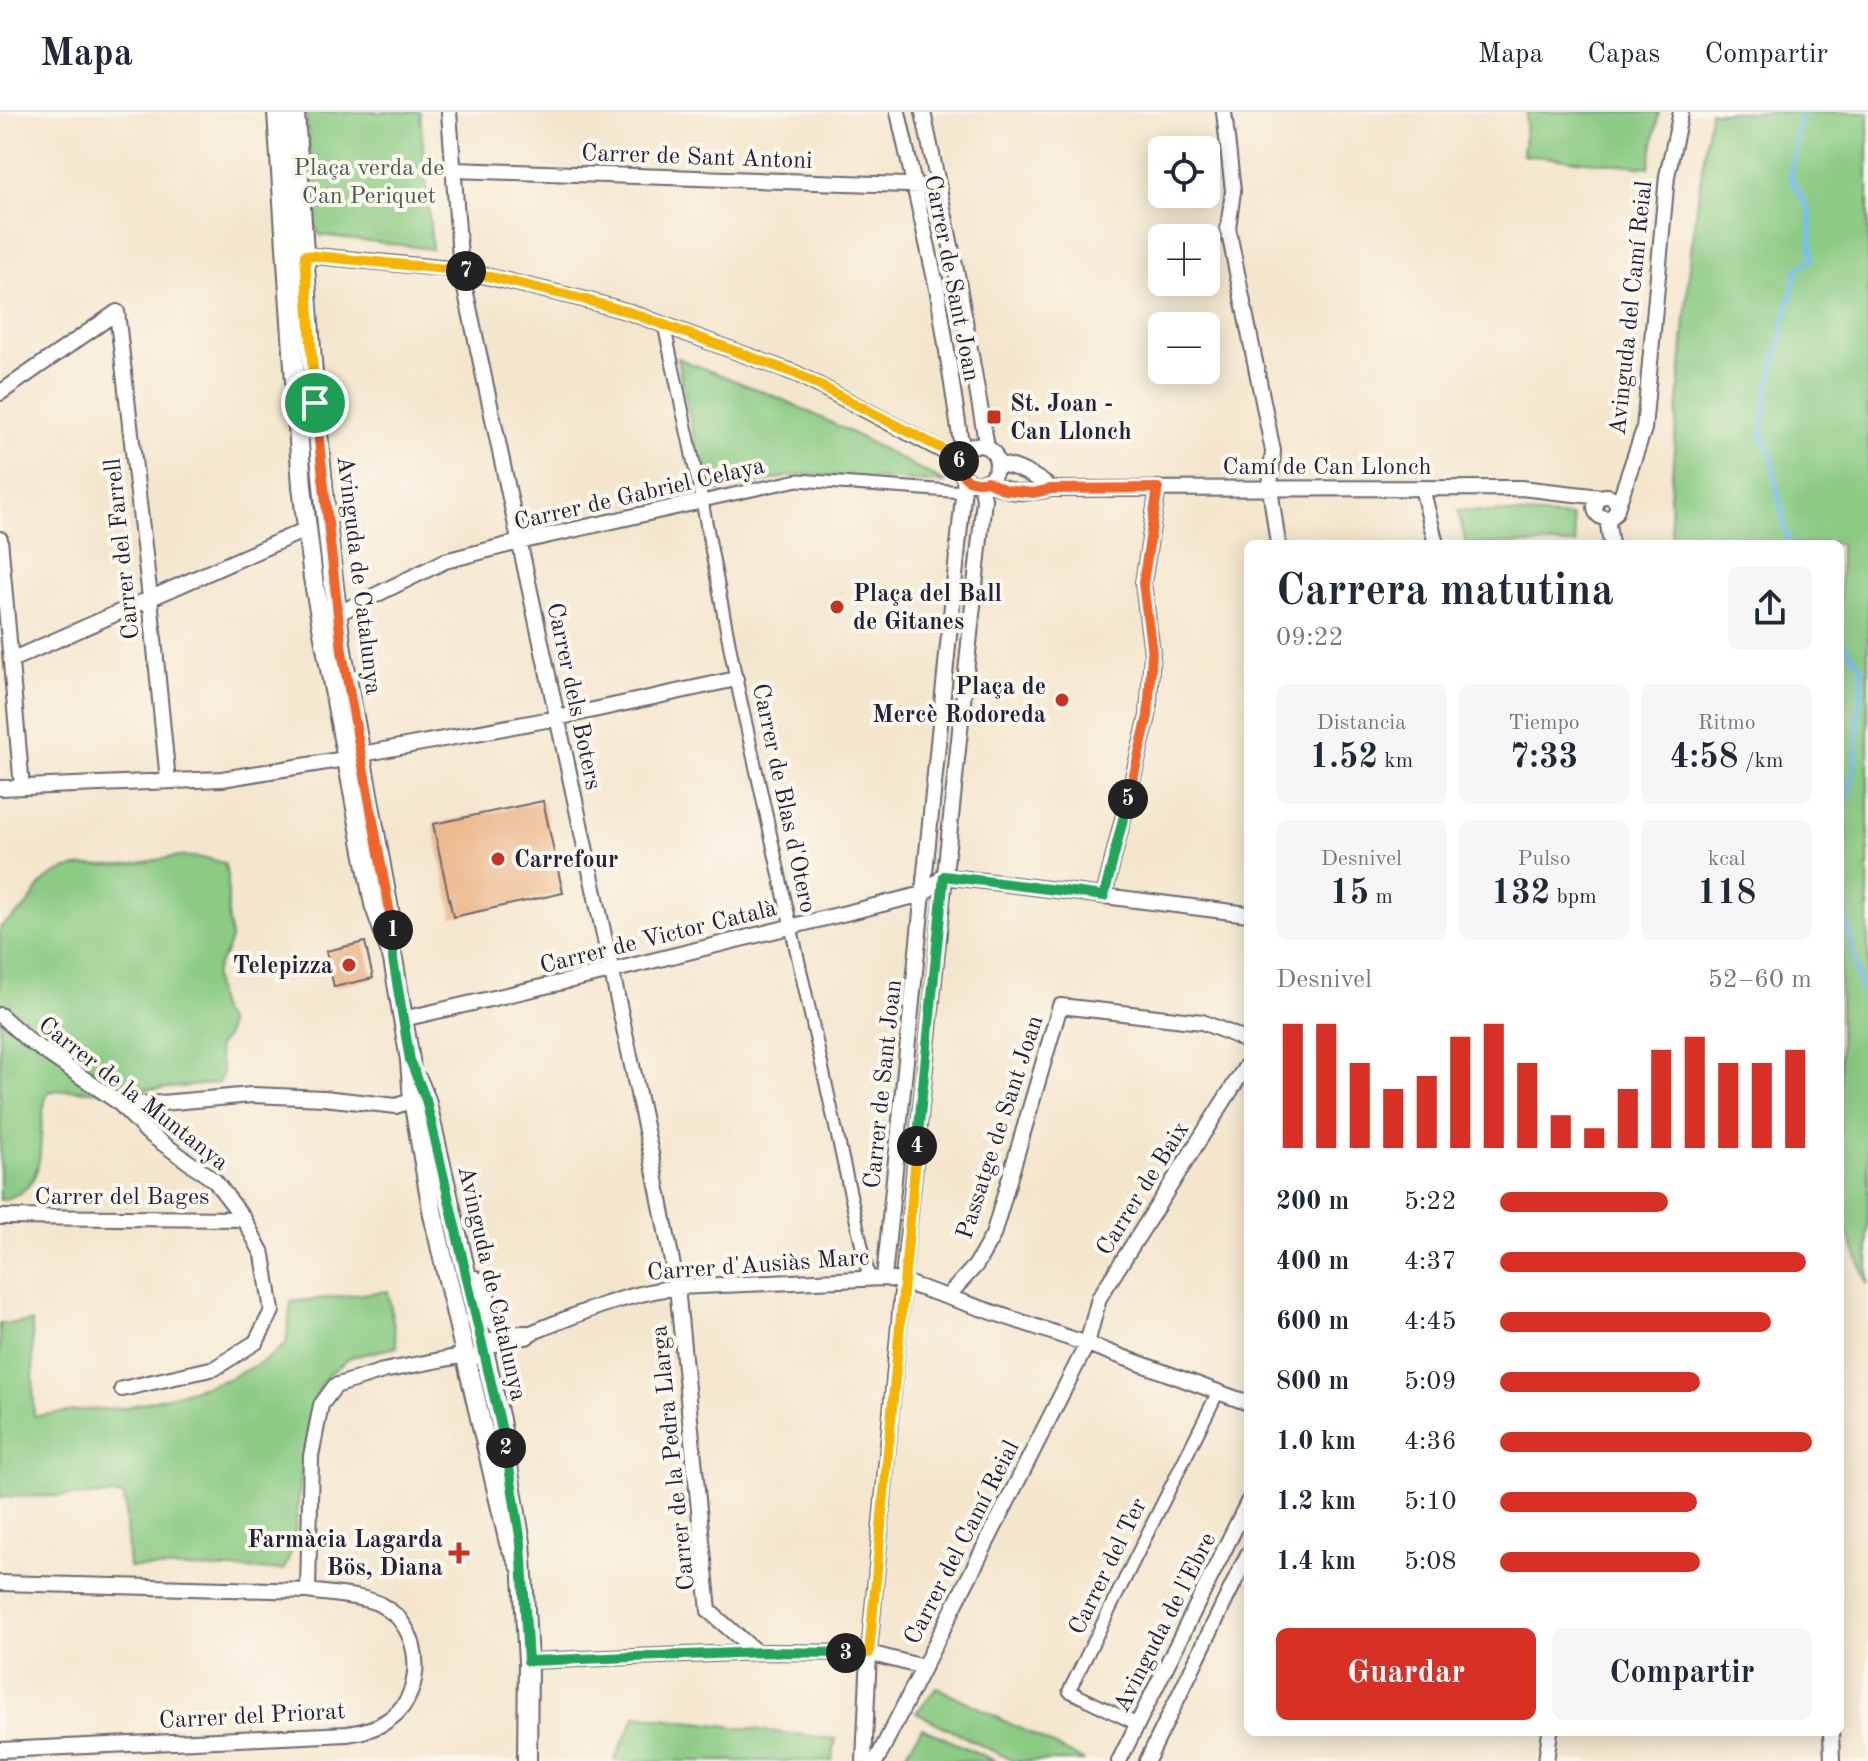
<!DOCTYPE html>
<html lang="es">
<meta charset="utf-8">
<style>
:root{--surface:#fff;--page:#f6f6f7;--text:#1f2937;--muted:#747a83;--line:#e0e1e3;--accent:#d93025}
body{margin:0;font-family:"Old Standard TT",serif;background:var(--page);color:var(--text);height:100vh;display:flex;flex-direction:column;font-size:30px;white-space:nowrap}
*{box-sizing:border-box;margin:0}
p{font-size:26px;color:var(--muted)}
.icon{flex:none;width:44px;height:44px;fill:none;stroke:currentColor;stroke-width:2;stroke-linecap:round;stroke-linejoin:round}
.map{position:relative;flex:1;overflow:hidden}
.drawer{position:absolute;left:1244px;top:428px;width:600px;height:1196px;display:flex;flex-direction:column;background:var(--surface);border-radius:12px;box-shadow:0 4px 20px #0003}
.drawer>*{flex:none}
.controls{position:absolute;left:1148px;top:24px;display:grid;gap:16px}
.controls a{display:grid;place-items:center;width:72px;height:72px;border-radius:12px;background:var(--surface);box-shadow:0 4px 20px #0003;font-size:40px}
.pin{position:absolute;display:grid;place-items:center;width:68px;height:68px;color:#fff;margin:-34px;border:4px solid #fff;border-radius:50%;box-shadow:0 2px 8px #0007}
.km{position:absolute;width:40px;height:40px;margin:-20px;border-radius:50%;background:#222;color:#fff;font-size:22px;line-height:40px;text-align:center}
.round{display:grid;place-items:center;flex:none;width:84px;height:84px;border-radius:12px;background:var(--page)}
.summary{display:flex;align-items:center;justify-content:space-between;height:136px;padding:0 32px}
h1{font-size:44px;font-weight:700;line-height:60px}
.figures{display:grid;grid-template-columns:repeat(3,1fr);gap:12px;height:136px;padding:8px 32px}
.figures div{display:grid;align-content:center;border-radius:12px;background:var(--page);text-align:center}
.figures b{font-size:34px;font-weight:700}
.figures small{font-size:22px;font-weight:400}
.figures p{font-size:22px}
.chart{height:224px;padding:16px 32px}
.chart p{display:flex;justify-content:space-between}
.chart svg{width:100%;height:144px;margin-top:8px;stroke:var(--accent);stroke-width:6}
.button{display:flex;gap:16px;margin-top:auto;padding:16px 32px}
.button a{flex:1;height:92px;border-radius:12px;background:var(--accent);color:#fff;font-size:32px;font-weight:700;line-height:92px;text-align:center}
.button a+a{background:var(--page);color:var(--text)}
ul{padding:0 32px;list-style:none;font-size:26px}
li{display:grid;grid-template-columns:128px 96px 1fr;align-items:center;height:60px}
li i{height:20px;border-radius:10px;background:var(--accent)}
header{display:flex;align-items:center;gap:48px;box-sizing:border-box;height:112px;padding:0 40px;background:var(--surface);border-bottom:2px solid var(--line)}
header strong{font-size:38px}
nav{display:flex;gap:44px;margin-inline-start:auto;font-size:28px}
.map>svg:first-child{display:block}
.green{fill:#8bcb83;stroke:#56765f;stroke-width:2}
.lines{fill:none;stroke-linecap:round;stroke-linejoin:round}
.stream{stroke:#77bdee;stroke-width:5}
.building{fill:#ecb689}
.pedestrian-casing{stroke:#6c676e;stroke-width:15}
.minor-casing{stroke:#6c676e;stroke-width:18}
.tertiary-casing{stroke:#6c676e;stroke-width:22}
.pedestrian{stroke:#fff;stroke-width:11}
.minor{stroke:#fff;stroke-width:14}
.tertiary{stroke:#fff;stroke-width:18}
.split-1-casing{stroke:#fff;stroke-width:16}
.split-2-casing{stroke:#fff;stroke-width:16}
.split-3-casing{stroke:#fff;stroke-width:16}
.split-4-casing{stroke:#fff;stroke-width:16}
.split-5-casing{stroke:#fff;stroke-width:16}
.split-6-casing{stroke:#fff;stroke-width:16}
.split-7-casing{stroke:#fff;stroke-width:16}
.split-8-casing{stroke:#fff;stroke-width:16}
.split-1{stroke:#f0652b;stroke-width:10}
.split-2{stroke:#22a559;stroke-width:10}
.split-3{stroke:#22a559;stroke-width:10}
.split-4{stroke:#f5b400;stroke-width:10}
.split-5{stroke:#22a559;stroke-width:10}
.split-6{stroke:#f0652b;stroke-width:10}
.split-7{stroke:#f5b400;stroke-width:10}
.split-8{stroke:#f5b400;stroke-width:10}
.poi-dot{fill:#c8321e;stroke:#fbf7ec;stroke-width:3}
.labels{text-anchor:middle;stroke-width:8;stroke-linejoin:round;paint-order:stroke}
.street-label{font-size:24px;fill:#22223b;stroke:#fbf7ec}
.park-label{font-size:24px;fill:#475d54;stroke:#fbf7ec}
.poi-label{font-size:24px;font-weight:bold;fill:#22223b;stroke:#fbf7ec;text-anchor:start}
</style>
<header>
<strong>Mapa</strong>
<nav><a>Mapa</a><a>Capas</a><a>Compartir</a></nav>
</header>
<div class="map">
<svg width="1868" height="1649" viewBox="0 0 1868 1649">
<rect width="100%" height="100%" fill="#fbf7ec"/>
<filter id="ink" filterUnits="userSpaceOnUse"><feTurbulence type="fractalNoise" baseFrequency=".0125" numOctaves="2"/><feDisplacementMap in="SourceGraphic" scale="16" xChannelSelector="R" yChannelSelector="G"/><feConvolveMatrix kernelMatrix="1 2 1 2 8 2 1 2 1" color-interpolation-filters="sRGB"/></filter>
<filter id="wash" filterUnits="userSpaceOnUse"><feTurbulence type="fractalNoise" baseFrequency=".006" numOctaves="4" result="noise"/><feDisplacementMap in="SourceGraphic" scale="32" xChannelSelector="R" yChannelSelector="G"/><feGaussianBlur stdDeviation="1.8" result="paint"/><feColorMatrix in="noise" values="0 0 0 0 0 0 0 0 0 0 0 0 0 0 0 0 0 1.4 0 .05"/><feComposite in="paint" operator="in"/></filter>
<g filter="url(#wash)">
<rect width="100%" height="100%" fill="#f4e6cd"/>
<path class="green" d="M306,0H420L432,137L320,123L313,110L312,65Z
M1527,0H1659L1649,55L1523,43Z
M1710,0H1868V1173L1840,1101V432H1672L1670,384L1691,139Z
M677,246L784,288L850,320L946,371L800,362L706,382Z
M1458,398L1572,405L1576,432H1466Z
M183,744L210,747L224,751L228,763V802L231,827L226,841L219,851L214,864L220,900L228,911L226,925L217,935L223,961L218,971C180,976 143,978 104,979C85,980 66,976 48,980C32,1020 57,1078 0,1088V815C11,807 21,801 29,791C36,782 39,772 48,766C72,748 105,756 133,752C150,750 166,745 183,744Z
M388,1179L397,1235L351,1245L329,1262L321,1272L311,1298L306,1324L293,1435L284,1458L129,1455L124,1383L0,1385V1212L32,1210L34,1304L84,1298L123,1296L175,1283L228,1267L264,1249L286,1232L291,1190Z
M937,1575L1085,1649H1013L916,1601Z
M636,1603L836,1627L832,1649H614Z
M922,1616L995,1649H901Z"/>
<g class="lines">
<path class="stream" d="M1790,432L1785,417L1771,342L1761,320L1769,275L1797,158L1812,146L1810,101L1790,64L1801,0
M1840,526L1862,556L1855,655L1840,718
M1840,773L1859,869L1868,897"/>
</g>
<g id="blocks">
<path class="building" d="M543,689L563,781L453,805L433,712Z
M365,830L373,866L334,875L326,839Z"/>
</g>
</g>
<g filter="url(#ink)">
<use href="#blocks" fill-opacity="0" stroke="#6c676e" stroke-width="2"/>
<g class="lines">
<defs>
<path id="pedestrian" d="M664,213L702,389L736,567L869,1166
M702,389L798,368L964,380
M1137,1612L1069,1579L1218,1280"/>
<path id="minor" d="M449,0L461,158L651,1042L677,1175L709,1499L756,1540
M898,0L938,181L960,324L964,340
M923,0L957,163L987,335
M1224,0L1233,79L1228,116L1273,339L1270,376L1278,432
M454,58L938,74
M305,143L461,158L582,187L629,200L797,262L960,348
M0,281L117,200L150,486L168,669
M959 352a19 19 0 1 1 38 0a19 19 0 1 1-38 0Z
M997,352C1014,353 1039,365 1051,377
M987,369C1011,382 1025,383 1051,377L1521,376L1601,385
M1422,376L1436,432
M1595 395a11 11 0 1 1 22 0a11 11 0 1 1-22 0Z
M1617,396L1644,317L1667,64L1681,0
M1607,406L1611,432
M0,427L22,675
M337,502L445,449L519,430L702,389
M11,548L307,417
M362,642L557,606L736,567
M0,676L222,667L345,647
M1104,784L1148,604L1152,541L1143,471L1158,376
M0,903L28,928L118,990L147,1020L215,1069L244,1107L263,1143L272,1199L256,1230L215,1256L122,1277
M403,907L611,859L923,782L944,764L1248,802
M118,990L150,992L252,983L324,986L396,994L413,988
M0,1105L244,1107
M884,1166L965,365
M947,1185L976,1153L993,1123L1060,894L1202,910L1232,922L1248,930
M526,1223C575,1203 624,1182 677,1175L884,1166L903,1170L1087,1232L1248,1291
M0,1471L308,1479L311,1344L321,1293L335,1274L383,1259L466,1243
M528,1549L764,1540L869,1541L923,1555
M1831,1620L1832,1649
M0,1638L347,1622C362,1620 376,1617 388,1608C420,1587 424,1538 400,1508C396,1502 387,1497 381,1493C367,1484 326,1482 308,1479
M864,1649L869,1541L904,1158L984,387L981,371
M876,1649L1087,1232L1099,1186L1248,951
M1119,1649L1248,1390
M1147,1649L1248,1442
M1546,1649L1550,1620"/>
<path id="tertiary" d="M277,0L302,374L313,466L374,792L393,847L410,948L413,988L433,1103L509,1431L521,1455
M295,0C306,180 318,360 342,539L393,820
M418,969L426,988L500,1308L521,1431L528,1549L527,1649
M475,1168C495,1188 479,1206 512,1223
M482,1244L484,1236C498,1227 509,1223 526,1223"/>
</defs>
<use href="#pedestrian" class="pedestrian-casing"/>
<use href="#minor" class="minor-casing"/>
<use href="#tertiary" class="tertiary-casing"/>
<use href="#pedestrian" class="pedestrian"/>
<use href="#minor" class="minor"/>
<use href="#tertiary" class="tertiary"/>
</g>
</g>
<g class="lines" filter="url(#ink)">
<defs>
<path id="split-1" d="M315,291L342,539L393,818"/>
<path id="split-2" d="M393,818V847L410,948L426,988L506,1336"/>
<path id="split-3" d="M506,1336L521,1431L528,1549L764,1540L846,1541"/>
<path id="split-4" d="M846,1541H869L917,1034"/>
<path id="split-5" d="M917,1034L944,764L1104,784L1128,687"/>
<path id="split-6" d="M959,349C959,366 971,373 987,369L1005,378L1033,381L1051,377L1158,376L1143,471L1152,541L1148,604L1128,687"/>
<path id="split-7" d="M466,159L582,187L629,200L797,262L954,343L959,349"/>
<path id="split-8" d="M315,291L305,143L466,159"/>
</defs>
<use href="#split-1" class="split-1-casing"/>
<use href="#split-2" class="split-2-casing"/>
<use href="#split-3" class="split-3-casing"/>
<use href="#split-4" class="split-4-casing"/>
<use href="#split-5" class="split-5-casing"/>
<use href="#split-6" class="split-6-casing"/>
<use href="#split-7" class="split-7-casing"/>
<use href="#split-8" class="split-8-casing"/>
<use href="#split-1" class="split-1"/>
<use href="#split-2" class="split-2"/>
<use href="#split-3" class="split-3"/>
<use href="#split-4" class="split-4"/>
<use href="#split-5" class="split-5"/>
<use href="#split-6" class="split-6"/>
<use href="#split-7" class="split-7"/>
<use href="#split-8" class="split-8"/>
</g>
<g class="poi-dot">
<rect x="986" y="297" width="16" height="16" rx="4"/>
<circle cx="837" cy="495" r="8"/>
<circle cx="1062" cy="588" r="8"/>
<circle cx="498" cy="747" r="8"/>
<circle cx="349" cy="853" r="8"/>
<path d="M455 1429h8v8h8v8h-8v8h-8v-8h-8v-8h8z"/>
</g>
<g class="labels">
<g class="street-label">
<text transform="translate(697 44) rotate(2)" y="8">Carrer de Sant Antoni</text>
<text transform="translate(953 166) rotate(79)" y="8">Carrer de Sant Joan</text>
<text transform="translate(1630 196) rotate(-84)" y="8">Avinguda del Camí Reial</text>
<text x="1327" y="362">Camí de Can Llonch</text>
<text transform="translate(639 381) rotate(-13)" y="8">Carrer de Gabriel Celaya</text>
<text transform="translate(121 437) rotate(-96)" y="8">Carrer del Farrell</text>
<text transform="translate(360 463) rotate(83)" y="8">Avinguda de Catalunya</text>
<text transform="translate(575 584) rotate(78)" y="8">Carrer dels Boters</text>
<text transform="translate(785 686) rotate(78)" y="8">Carrer de Blas d'Otero</text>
<text transform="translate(658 824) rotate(-14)" y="8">Carrer de Victor Català</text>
<text transform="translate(882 972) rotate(-84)" y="8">Carrer de Sant Joan</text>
<text transform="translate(134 981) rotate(38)" y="8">Carrer de la Muntanya</text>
<text transform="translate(999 1015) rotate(-72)" y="8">Passatge de Sant Joan</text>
<text transform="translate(1142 1076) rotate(-58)" y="8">Carrer de Baix</text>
<text x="122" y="1092">Carrer del Bages</text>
<text transform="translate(758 1152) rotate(-4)" y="8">Carrer d'Ausiàs Marc</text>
<text transform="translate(493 1171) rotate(77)" y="8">Avinguda de Catalunya</text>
<text transform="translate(672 1346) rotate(-96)" y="8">Carrer de la Pedra Llarga</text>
<text transform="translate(961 1430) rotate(-63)" y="8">Carrer del Camí Reial</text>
<text transform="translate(1107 1454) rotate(-64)" y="8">Carrer del Ter</text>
<text transform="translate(1164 1510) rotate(-63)" y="8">Avinguda de l'Ebre</text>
<text transform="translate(252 1603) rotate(-3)" y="8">Carrer del Priorat</text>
</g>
<g class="park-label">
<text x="369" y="63">Plaça verda de<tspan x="369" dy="28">Can Periquet</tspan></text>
</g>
<g class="poi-label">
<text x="1010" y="299">St. Joan -<tspan x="1010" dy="28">Can Llonch</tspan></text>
<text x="853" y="489">Plaça del Ball<tspan x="853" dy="28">de Gitanes</tspan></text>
<text x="1046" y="582" text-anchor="end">Plaça de<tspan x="1046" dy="28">Mercè Rodoreda</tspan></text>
<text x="514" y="755">Carrefour</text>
<text x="333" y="861" text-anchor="end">Telepizza</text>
<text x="443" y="1435" text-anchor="end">Farmàcia Lagarda<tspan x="443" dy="28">Bös, Diana</tspan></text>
</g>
</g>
</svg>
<div class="controls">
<a><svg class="icon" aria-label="locate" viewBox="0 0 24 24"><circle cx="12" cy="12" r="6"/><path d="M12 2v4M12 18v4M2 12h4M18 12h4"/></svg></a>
<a>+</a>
<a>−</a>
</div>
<div class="pin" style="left:315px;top:291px;background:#1e9e55"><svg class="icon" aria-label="arrive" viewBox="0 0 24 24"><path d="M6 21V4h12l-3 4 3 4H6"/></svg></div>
<b class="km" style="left:393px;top:818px">1</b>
<b class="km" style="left:506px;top:1336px">2</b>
<b class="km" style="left:846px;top:1541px">3</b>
<b class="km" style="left:917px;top:1034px">4</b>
<b class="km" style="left:1128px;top:687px">5</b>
<b class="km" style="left:959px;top:349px">6</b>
<b class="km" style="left:466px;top:159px">7</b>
<section class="drawer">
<div class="summary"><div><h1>Carrera matutina</h1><p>09:22</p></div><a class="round"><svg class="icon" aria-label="share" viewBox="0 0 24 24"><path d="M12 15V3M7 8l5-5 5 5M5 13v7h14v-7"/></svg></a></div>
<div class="figures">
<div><p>Distancia</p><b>1.52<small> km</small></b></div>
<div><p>Tiempo</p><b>7:33</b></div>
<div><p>Ritmo</p><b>4:58<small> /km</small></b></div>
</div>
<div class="figures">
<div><p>Desnivel</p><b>15<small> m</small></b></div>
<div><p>Pulso</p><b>132<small> bpm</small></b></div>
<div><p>kcal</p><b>118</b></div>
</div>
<div class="chart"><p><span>Desnivel</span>52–60 m</p>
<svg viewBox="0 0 160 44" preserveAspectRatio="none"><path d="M5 44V6M15 44V6M25 44V18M35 44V26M45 44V22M55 44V10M65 44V6M75 44V18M85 44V34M95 44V38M105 44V26M115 44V14M125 44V10M135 44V18M145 44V18M155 44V14"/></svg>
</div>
<ul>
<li><b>200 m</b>5:22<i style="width:54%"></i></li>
<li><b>400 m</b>4:37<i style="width:98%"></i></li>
<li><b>600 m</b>4:45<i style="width:87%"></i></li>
<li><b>800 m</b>5:09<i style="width:64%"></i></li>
<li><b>1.0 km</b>4:36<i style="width:100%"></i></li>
<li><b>1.2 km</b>5:10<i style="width:63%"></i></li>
<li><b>1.4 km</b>5:08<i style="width:64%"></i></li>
</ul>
<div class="button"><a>Guardar</a><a>Compartir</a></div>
</section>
</div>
